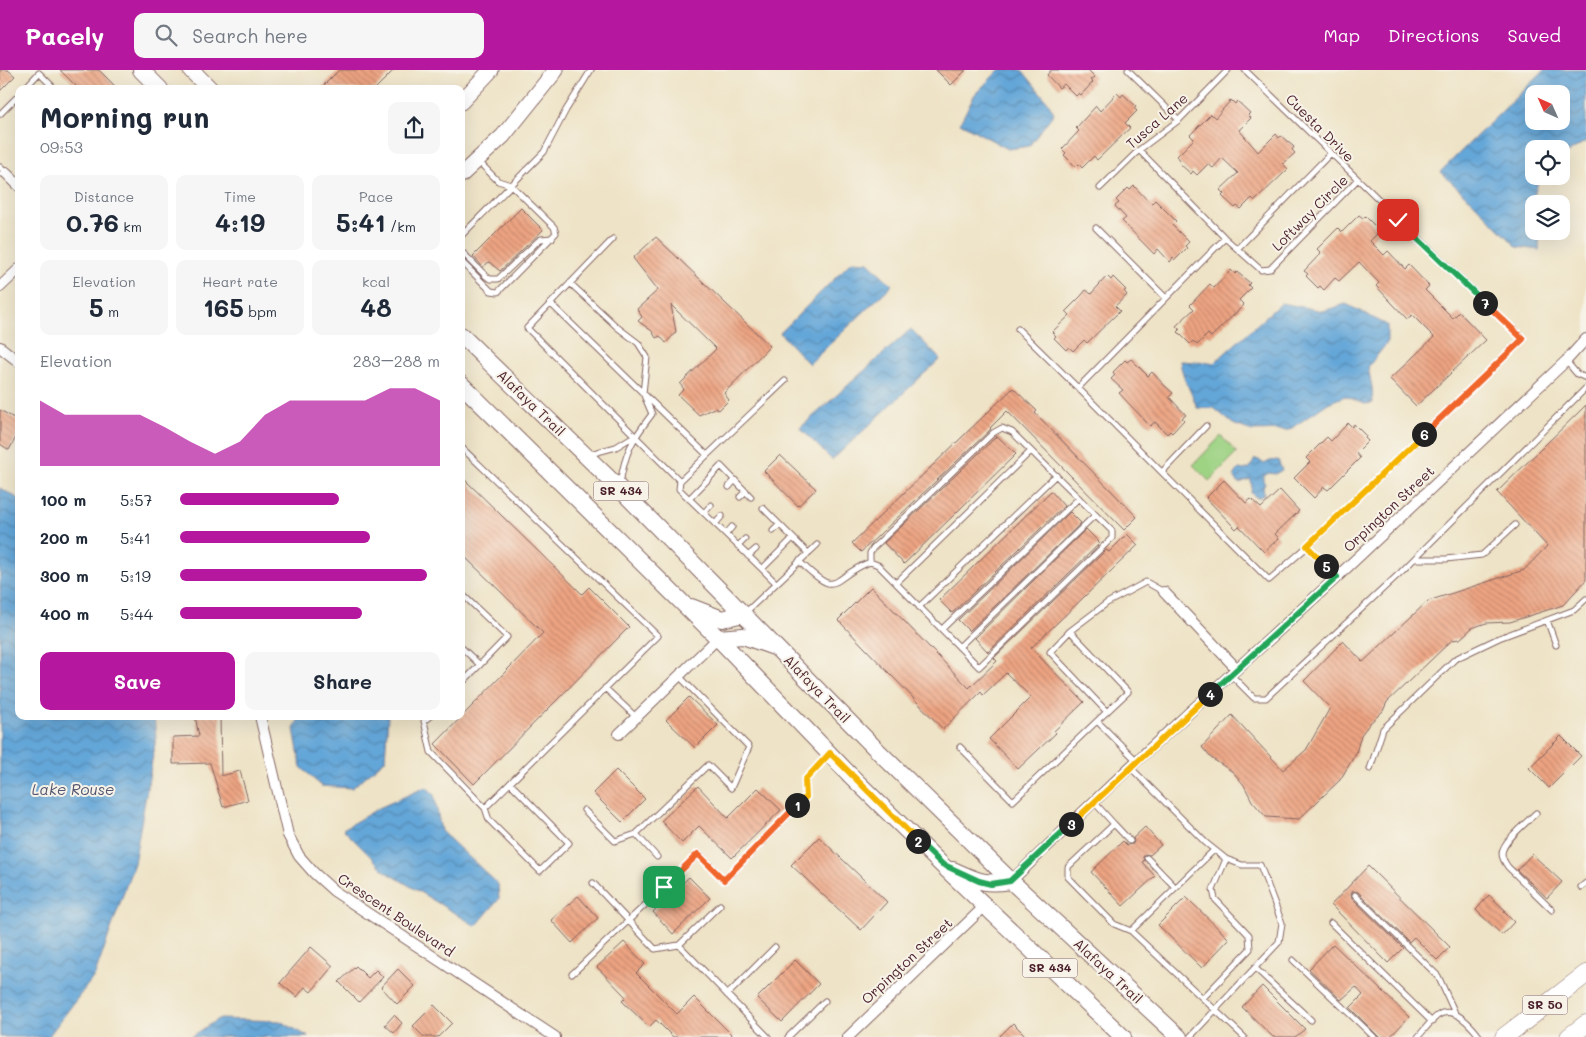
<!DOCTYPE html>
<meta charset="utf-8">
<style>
:root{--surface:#fff;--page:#f6f6f7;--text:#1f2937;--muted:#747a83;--accent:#b5179e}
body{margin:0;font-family:Mali,sans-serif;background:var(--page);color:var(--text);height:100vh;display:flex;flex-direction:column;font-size:19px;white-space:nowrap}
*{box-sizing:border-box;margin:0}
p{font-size:16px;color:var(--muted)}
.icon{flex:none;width:28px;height:28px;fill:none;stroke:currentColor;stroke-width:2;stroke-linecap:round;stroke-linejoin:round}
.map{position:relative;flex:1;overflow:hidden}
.panel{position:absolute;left:15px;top:15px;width:450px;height:635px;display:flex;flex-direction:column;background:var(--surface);border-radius:10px;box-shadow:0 5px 20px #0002}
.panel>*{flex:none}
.needle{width:32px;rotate:315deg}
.fabs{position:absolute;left:1525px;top:15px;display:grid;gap:10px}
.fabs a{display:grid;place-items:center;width:45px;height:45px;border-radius:10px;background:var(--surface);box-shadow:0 5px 20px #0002;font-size:25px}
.pin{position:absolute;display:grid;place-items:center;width:42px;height:42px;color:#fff;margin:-21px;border-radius:10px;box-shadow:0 2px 8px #0006}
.km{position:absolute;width:25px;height:25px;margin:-12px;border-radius:50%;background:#222;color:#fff;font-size:14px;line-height:25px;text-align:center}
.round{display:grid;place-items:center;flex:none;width:52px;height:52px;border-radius:10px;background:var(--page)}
.headline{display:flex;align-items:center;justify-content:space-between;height:85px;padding:0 25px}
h1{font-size:28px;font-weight:700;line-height:38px}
.stats{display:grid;grid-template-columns:repeat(3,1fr);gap:8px;height:85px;padding:5px 25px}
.stats div{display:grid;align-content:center;border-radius:10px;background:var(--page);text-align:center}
.stats b{font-size:25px;font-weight:700}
.stats small{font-size:14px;font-weight:400}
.stats p{font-size:14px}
.chart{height:140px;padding:10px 25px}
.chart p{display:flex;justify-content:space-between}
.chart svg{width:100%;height:90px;margin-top:5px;fill:var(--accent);opacity:.7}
.button{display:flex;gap:10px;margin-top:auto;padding:10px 25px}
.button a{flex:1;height:58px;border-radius:10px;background:var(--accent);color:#fff;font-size:20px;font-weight:700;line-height:58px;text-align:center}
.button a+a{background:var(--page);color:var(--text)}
ul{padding:0 25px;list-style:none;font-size:16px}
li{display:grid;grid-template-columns:80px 60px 1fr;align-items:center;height:38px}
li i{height:12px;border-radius:6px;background:var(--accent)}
header{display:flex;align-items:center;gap:30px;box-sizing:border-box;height:70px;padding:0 25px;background:var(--accent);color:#fff}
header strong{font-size:24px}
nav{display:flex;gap:28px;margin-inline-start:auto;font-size:18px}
.search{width:350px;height:45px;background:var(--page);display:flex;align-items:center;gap:12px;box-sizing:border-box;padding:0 18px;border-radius:10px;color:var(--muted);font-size:19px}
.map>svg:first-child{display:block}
.garden{fill:#9ed384;stroke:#747958}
.water{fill:url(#water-waves);stroke:#566282;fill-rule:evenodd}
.building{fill:url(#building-back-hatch)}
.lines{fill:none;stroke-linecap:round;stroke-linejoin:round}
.service-casing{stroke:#836461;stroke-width:7}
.minor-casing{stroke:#836461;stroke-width:12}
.secondary-casing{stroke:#836461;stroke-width:17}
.primary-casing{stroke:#836461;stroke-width:18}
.trunk-casing{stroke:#836461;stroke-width:19}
.service{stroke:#fff;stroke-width:5}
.minor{stroke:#fff;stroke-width:10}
.secondary{stroke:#fff;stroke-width:15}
.primary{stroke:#fff;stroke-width:16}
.trunk{stroke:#fff;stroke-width:18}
.split-1-casing{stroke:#fff;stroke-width:10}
.split-2-casing{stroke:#fff;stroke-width:10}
.split-3-casing{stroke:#fff;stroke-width:10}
.split-4-casing{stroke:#fff;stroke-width:10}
.split-5-casing{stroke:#fff;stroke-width:10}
.split-6-casing{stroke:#fff;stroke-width:10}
.split-7-casing{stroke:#fff;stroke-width:10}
.split-8-casing{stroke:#fff;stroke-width:10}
.split-1{stroke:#f0652b;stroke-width:6}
.split-2{stroke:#f5b400;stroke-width:6}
.split-3{stroke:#22a559;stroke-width:6}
.split-4{stroke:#f5b400;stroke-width:6}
.split-5{stroke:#22a559;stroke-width:6}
.split-6{stroke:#f5b400;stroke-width:6}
.split-7{stroke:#f0652b;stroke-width:6}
.split-8{stroke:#22a559;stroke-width:6}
.labels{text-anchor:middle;stroke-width:4;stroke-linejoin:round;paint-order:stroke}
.shield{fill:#f7f3e8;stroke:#7e5f64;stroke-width:1}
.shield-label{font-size:12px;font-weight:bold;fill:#4a1f2b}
.street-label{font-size:14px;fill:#4a1f2b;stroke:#f7f3e8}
.water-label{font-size:15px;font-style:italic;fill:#545570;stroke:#f7f3e8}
</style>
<header>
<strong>Pacely</strong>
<div class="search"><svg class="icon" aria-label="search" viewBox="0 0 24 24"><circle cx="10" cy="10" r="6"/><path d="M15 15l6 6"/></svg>Search here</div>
<nav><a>Map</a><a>Directions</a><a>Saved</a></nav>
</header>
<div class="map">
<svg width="1586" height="967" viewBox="0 0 1586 967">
<defs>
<pattern id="water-waves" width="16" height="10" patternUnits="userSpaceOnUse" patternTransform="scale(1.25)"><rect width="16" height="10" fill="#63a6d8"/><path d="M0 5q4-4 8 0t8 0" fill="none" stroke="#5487af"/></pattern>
<pattern id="building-back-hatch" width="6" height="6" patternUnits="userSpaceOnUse" patternTransform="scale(1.25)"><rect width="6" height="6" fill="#eda482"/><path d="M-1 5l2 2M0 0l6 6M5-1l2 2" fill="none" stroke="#c2856b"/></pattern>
</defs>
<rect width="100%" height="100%" fill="#f7f3e8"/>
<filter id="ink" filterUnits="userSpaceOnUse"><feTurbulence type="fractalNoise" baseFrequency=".02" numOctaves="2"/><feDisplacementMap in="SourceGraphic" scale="10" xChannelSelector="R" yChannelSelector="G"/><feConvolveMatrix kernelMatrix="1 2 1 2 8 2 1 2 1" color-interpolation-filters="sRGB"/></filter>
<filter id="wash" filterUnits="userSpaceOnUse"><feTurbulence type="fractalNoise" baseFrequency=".0096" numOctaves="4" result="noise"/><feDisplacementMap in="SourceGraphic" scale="20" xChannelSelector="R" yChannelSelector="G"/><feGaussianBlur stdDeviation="1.12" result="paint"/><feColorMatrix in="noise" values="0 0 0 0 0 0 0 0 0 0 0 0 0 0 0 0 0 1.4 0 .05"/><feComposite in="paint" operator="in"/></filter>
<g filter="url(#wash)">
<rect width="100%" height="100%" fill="#eee3c6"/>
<path class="garden" d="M1221,366L1237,383L1209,411L1193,395Z"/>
<path class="water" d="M999,0H1022L1048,32L1054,43L1029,76L1008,79L960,53L975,24Z
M1544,0H1586V71L1561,87V79H1534V106H1540L1533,128L1535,134L1534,161H1540L1539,180L1517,177L1473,132L1440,102ZM1534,24H1561V51H1534Z
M852,191L868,192L892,215L809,294L780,263Z
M1281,233L1323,241L1346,234L1387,255V273L1368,297L1372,317L1373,333L1365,334L1345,326L1328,333L1289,360L1252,361L1233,354L1214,338H1197C1192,322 1182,308 1180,291L1214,293Z
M911,259L940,289L832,390L800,358Z
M1255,389L1259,390L1264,394L1270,391L1278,390L1282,400L1275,404L1269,403L1263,406V411L1265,413L1263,417L1264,424L1260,427H1256L1251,423L1252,414L1250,409L1239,413L1236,411L1234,406L1239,399L1244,400L1250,398Z
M0,418L19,429V646H154L156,668L134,793L95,905L48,967H0Z
M300,646H388L385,690L352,718L321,716L301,697L294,659Z
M426,717L434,724L441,761L498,814L499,829L476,856L385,801L343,759L379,738Z
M218,949L280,951L309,967H191Z"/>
<g id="blocks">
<path class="building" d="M0,0H8L15,6L0,21Z
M60,0H99L118,19H79Z
M339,0H394L375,19H320Z
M936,0H966L951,15Z
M1051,0H1088L1095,7L1091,10L1093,12L1081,25L1079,23L1076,26L1064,14L1059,18L1047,5Z
M1117,23L1121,27L1123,24L1136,36L1134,38L1137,41L1125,53L1130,58L1097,90L1094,86L1082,98L1079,94L1076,97L1064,85L1066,83L1062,79L1079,61L1076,58L1096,36L1100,41Z
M1231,30L1235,34L1237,31L1250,43L1248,45L1251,48L1239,60L1258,82L1276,64L1279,68L1281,66L1294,77L1292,80L1295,83L1283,94L1288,99L1255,131L1252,128L1241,139L1237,136L1235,138L1222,126L1224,124L1220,120L1238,103L1222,88L1213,98L1208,94L1197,105L1193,101L1191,104L1178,92L1180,90L1177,86L1194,69L1190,65L1211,44L1215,48Z
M1134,116L1151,134L1155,130L1176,151L1172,155L1189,172L1185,176L1187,178L1175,190L1173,188L1170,192L1158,179L1154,184L1122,151L1126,148L1115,136L1119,133L1116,130L1128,118L1130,120Z
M521,138L543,160L500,201L489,192L483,197L473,186Z
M1359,145L1363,148L1365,146L1377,158L1375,160L1378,163L1370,171L1384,185L1388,181L1405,199L1409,195L1429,216L1425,220L1453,248L1459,242L1486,270L1416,336L1390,309L1434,267L1412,245L1407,249L1376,216L1379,213L1359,192L1339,211L1335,208L1324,220L1320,216L1318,218L1306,206L1308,204L1304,201L1321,183L1317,179L1338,158L1342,162Z
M656,167L770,276L724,323L729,330L719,340L714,338L699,345L678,325L684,319L680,314L716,279L671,235L676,262L666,273L660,266L656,268L652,261L638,251L642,247L637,239L658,220L633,188Z
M1231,200L1235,204L1237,202L1250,213L1248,215L1251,218L1239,230L1244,235L1211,267L1208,264L1197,275L1193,271L1190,274L1178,262L1180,260L1176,256L1194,239L1190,235L1210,214L1214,218Z
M1107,206L1111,210L1113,207L1126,220L1124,221L1127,225L1115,236L1120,241L1087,273L1084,270L1073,281L1069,277L1066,280L1054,268L1056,266L1052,262L1070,245L1066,241L1081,226L1086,220L1091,224Z
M1131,289L1148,306L1152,302L1165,316L1173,323L1169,327L1186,345L1182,348L1184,350L1172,363L1170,361L1167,364L1155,352L1150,356L1119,323L1123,320L1111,309L1115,305L1113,302L1125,290L1127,292Z
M1013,318L1037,341L1035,343L1137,447L1124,460L1007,341L990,358L991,359L861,482L852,473Z
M1586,335V510L1563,535L1510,552L1486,553L1472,558L1460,569L1452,570L1387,632L1383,641L1370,653L1361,665L1356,683L1340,710L1299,749L1266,747L1252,731L1244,715L1233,702L1211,688L1202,677L1232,645L1283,700L1306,680L1330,638L1304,611L1343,571L1363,592L1428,531L1524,500L1547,476L1497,422Z
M0,340L19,351V362L9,380L0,374Z
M1348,353L1352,357L1354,354L1366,366L1365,368L1368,371L1356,383L1360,388L1328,420L1324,417L1314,428L1294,408L1310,392L1306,388L1327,367L1331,371Z
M997,366L1016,384L904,494L884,473Z
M780,385L816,419L798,436L764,401Z
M461,406L582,524L589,517L629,557L474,714L435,674L543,563L461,483Z
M1224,410L1246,433L1251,429L1261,438L1280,420L1299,441L1275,464L1279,468L1264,482L1239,456L1236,459L1206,428Z
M1051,421L1064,436L952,543L939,530Z
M1070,442L1081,453L969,561L958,550Z
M1086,459L1100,473L988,582L975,568Z
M1127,464L1138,475L1031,578L1084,632L1054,661L1056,663L1018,699L989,669L1031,627L1006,603L983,625L981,622L943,659L838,550L871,517L969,618L997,591L994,588L1106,480L1109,482Z
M689,627L718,655L695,678L666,650Z
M195,646H220L221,706L240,701L248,730L223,737L210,693L173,694V667L199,666Z
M1561,666L1581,686L1549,718L1529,698Z
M616,700L645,729L622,752L593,723Z
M698,716L728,748L758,718L781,740L732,788L699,756L682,773L661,751Z
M1145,757L1161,775L1150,785L1145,784L1143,787L1144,791L1142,792L1155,806L1123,836L1091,802L1123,771L1127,775L1133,774L1134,772L1133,768Z
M819,767L887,832L861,860L791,795Z
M1532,784L1562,812L1547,828L1517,800Z
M1368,796L1450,877L1437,890L1414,867L1409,872L1358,822L1353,821L1351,824L1352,828L1403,878L1388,893L1331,835Z
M689,807L710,828L673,864L653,842Z
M1489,825L1505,840L1504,842L1514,852L1502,865L1476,840Z
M578,826L598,848L572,873L551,850Z
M1186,827L1229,869L1202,898L1158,855Z
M624,872L645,894L636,903L677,944L694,927L734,967H673L656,950L649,957L622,931L626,927L597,897Z
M1333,874L1409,947L1390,967H1379L1350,938L1363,925L1356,917L1341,930L1309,899Z
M311,877L333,896L311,922L305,917L297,927L280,913Z
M795,890L819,914L782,952L757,928Z
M356,896L368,908L376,900L383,907L359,932L339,912Z
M398,899L415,916L397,934L381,917Z
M1262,916L1305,959L1295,967H1273L1242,937Z
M434,935L452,953L438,967H424L413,956Z
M394,945L402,953L394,963L385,955Z
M1013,953L1027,967H999Z"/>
</g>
</g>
<g filter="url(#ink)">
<use href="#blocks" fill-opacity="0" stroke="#836461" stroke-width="1"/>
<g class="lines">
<defs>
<path id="service" d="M1128,0L1179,50
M24,19L39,3L55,19
M0,44L19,25
M1139,80L1225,168L1261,200L1270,199L1357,110
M0,97L6,103L0,104
M1100,118L1139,80L1179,50L1228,0
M1096,158L1166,228
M461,166L544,82L566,40L591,0
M613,169L527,258L680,411L785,311
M1238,178L1330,84
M461,181L486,206L490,209H498L538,171L541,169L552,168
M461,191L491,221L498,222L556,163L554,157L511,115L498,111L479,92
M570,213L617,257L638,273L647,287L643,323L652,344C632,370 625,382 620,414
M551,234L707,385
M1018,259L1078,318L1269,510L1307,477L1523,269L1245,0
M1566,291L1577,304L1586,308
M1078,318L1225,168
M590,384L616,377L634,366
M1162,402L1206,356
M680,411L679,419L762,499
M729,417L735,410
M740,427L746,421
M689,429L721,396L751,427
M763,438L793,468
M704,443L711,435
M715,454L722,446
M773,461L779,455
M726,464L732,457
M738,476L745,469
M1307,477L1337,507
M748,486L756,479
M1414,489H1446L1482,485L1515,455
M799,491C840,531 829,508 870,492L878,495L979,597L1112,468V461L1012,362L1002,358L993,363L873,478L870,483V492
M776,513L762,499L793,468L808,483
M896,513L1031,381
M461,523L507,567L461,614
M919,537L1056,405
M746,542L817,475
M1547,550L1556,575
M942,559L1079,428
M1070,561L1128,622L1097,651L1137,691
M461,577L480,595
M959,577L1095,445
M1231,605L1254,628H1266L1401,502L1586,318
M605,618L636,647
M1107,642L1050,582L1070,561L1107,533L1146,512L1164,522
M430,646L424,651L431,682L485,738L658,566L461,377
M960,677L1013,731L1097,651
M1130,697L1206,773L1226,789L1242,795H1260L1282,853L1279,872L1190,967
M1370,699L1383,659L1455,589L1499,568L1574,540L1586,529
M1094,732L1114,754L1068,797V807L1114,854L1131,861L1244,967
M485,738L489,750L540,801L569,773L510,713
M584,740L615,771L636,764
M1536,743C1527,752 1503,771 1502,783C1502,789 1505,793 1508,797L1552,840
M1114,754L1130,771
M657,787L636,764L708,695L731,718L749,677L679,606
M1147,788L1175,817
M593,813L655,879L679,875L720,835
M1581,817L1586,813
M1355,825L1438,906L1455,943
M1331,853L1432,952
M1131,861L1214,780
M679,875L768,967
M1293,890L1374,967
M1255,898L1311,950
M572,904L699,784L724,810L806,727L805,710L827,686
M727,925L775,877
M1203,928L1250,879L1249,865L1215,829L1213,820L1226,789
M788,967L825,931
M1418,967C1424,960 1430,952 1437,946C1453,934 1471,955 1480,967"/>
<path id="minor" d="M6,103L19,116
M0,217L19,199
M0,277L19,292
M1164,522L1237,599
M260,646L288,765L299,786L314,803L334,821L555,967
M619,664L718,568
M1011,811L1130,697L1337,507L1566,291L1586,269
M848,967L985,836"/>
<path id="secondary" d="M461,32L491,0
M461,105L503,66L556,0"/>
<path id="primary" d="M141,0L160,19
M191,0L210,19
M461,265L620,419L876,679L1011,811L1179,967
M461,314L718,568L850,705L942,795L1123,967
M691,537L722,549L744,544
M718,568L743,566L774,577
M953,800C978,811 982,815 1011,811"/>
<path id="trunk" d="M1504,967L1586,904
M1569,967L1586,954"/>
</defs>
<use href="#service" class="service-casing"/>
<use href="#minor" class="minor-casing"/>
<use href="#secondary" class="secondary-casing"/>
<use href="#primary" class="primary-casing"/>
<use href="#trunk" class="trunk-casing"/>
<use href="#service" class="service"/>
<use href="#minor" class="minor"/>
<use href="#secondary" class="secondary"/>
<use href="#primary" class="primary"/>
<use href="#trunk" class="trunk"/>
</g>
</g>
<g class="lines" filter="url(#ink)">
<defs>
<path id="split-1" d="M664,817L698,784L724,810L797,735"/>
<path id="split-2" d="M797,735L806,727L805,710L830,683L918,771"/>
<path id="split-3" d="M918,771L942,794L979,811L991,814L1010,811L1071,754"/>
<path id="split-4" d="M1071,754L1210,624"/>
<path id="split-5" d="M1210,624L1337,507L1326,496"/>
<path id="split-6" d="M1326,496L1307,476L1424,364"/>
<path id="split-7" d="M1424,364L1523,269L1485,233"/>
<path id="split-8" d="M1398,150L1485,233"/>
</defs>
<use href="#split-1" class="split-1-casing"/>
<use href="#split-2" class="split-2-casing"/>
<use href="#split-3" class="split-3-casing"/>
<use href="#split-4" class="split-4-casing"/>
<use href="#split-5" class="split-5-casing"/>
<use href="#split-6" class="split-6-casing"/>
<use href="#split-7" class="split-7-casing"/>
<use href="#split-8" class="split-8-casing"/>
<use href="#split-1" class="split-1"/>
<use href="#split-2" class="split-2"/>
<use href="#split-3" class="split-3"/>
<use href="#split-4" class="split-4"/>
<use href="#split-5" class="split-5"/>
<use href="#split-6" class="split-6"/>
<use href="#split-7" class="split-7"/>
<use href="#split-8" class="split-8"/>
</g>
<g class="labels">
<g class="shield">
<rect x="593.5" y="411.5" width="55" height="19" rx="4"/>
<rect x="1022.5" y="888.5" width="55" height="19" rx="4"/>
<rect x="1522.5" y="925.5" width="45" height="19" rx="4"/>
</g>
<g class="shield-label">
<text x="621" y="425">SR 434</text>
<text x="1050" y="902">SR 434</text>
<text x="1545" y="939">SR 50</text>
</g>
<g class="street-label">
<text transform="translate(1157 51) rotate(-41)" y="5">Tusca Lane</text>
<text transform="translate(1320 58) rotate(45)" y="5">Cuesta Drive</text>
<text transform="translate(1310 143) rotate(-45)" y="5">Loftway Circle</text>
<text transform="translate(531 333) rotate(44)" y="5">Alafaya Trail</text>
<text transform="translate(1389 439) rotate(-43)" y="5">Orpington Street</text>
<text transform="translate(817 619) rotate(46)" y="5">Alafaya Trail</text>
<text transform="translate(396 845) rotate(34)" y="5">Crescent Boulevard</text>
<text transform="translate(907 891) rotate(-43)" y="5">Orpington Street</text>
<text transform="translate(1108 901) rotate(43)" y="5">Alafaya Trail</text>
</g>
<g class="water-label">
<text x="73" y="725">Lake Rouse</text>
</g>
</g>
</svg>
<div class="fabs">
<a><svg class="needle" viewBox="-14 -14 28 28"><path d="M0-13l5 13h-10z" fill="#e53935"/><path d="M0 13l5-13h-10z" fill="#747a83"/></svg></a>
<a><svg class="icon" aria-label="locate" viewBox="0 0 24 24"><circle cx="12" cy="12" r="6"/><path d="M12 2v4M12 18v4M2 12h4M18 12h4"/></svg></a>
<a><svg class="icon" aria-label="layers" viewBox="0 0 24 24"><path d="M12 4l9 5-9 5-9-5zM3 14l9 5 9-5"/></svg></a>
</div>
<div class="pin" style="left:664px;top:817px;background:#1e9e55"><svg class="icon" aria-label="arrive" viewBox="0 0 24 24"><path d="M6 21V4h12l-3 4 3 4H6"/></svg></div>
<div class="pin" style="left:1398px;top:150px;background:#d93025"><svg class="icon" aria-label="check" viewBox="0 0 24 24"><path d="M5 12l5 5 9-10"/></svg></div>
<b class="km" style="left:797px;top:735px">1</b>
<b class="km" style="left:918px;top:771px">2</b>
<b class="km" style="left:1071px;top:754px">3</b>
<b class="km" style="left:1210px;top:624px">4</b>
<b class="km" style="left:1326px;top:496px">5</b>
<b class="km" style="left:1424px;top:364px">6</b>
<b class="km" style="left:1485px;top:233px">7</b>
<section class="panel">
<div class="headline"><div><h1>Morning run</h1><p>09:53</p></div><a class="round"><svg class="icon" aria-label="share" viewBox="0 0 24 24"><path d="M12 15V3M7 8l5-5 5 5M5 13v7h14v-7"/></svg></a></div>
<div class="stats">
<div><p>Distance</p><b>0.76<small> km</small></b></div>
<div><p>Time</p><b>4:19</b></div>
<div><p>Pace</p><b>5:41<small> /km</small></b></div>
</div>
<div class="stats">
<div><p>Elevation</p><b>5<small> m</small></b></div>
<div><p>Heart rate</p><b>165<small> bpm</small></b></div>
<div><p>kcal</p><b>48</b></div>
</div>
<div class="chart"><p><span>Elevation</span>283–288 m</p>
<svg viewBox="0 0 160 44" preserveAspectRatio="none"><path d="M0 44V12L10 19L20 19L30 19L40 19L50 25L60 32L70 38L80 32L90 19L100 12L110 12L120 12L130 12L140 6L150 6L160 12V44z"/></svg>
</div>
<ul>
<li><b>100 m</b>5:57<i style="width:61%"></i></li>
<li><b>200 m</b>5:41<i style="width:73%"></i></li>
<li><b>300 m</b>5:19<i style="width:95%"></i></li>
<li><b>400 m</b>5:44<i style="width:70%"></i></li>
</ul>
<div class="button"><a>Save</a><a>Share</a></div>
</section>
</div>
